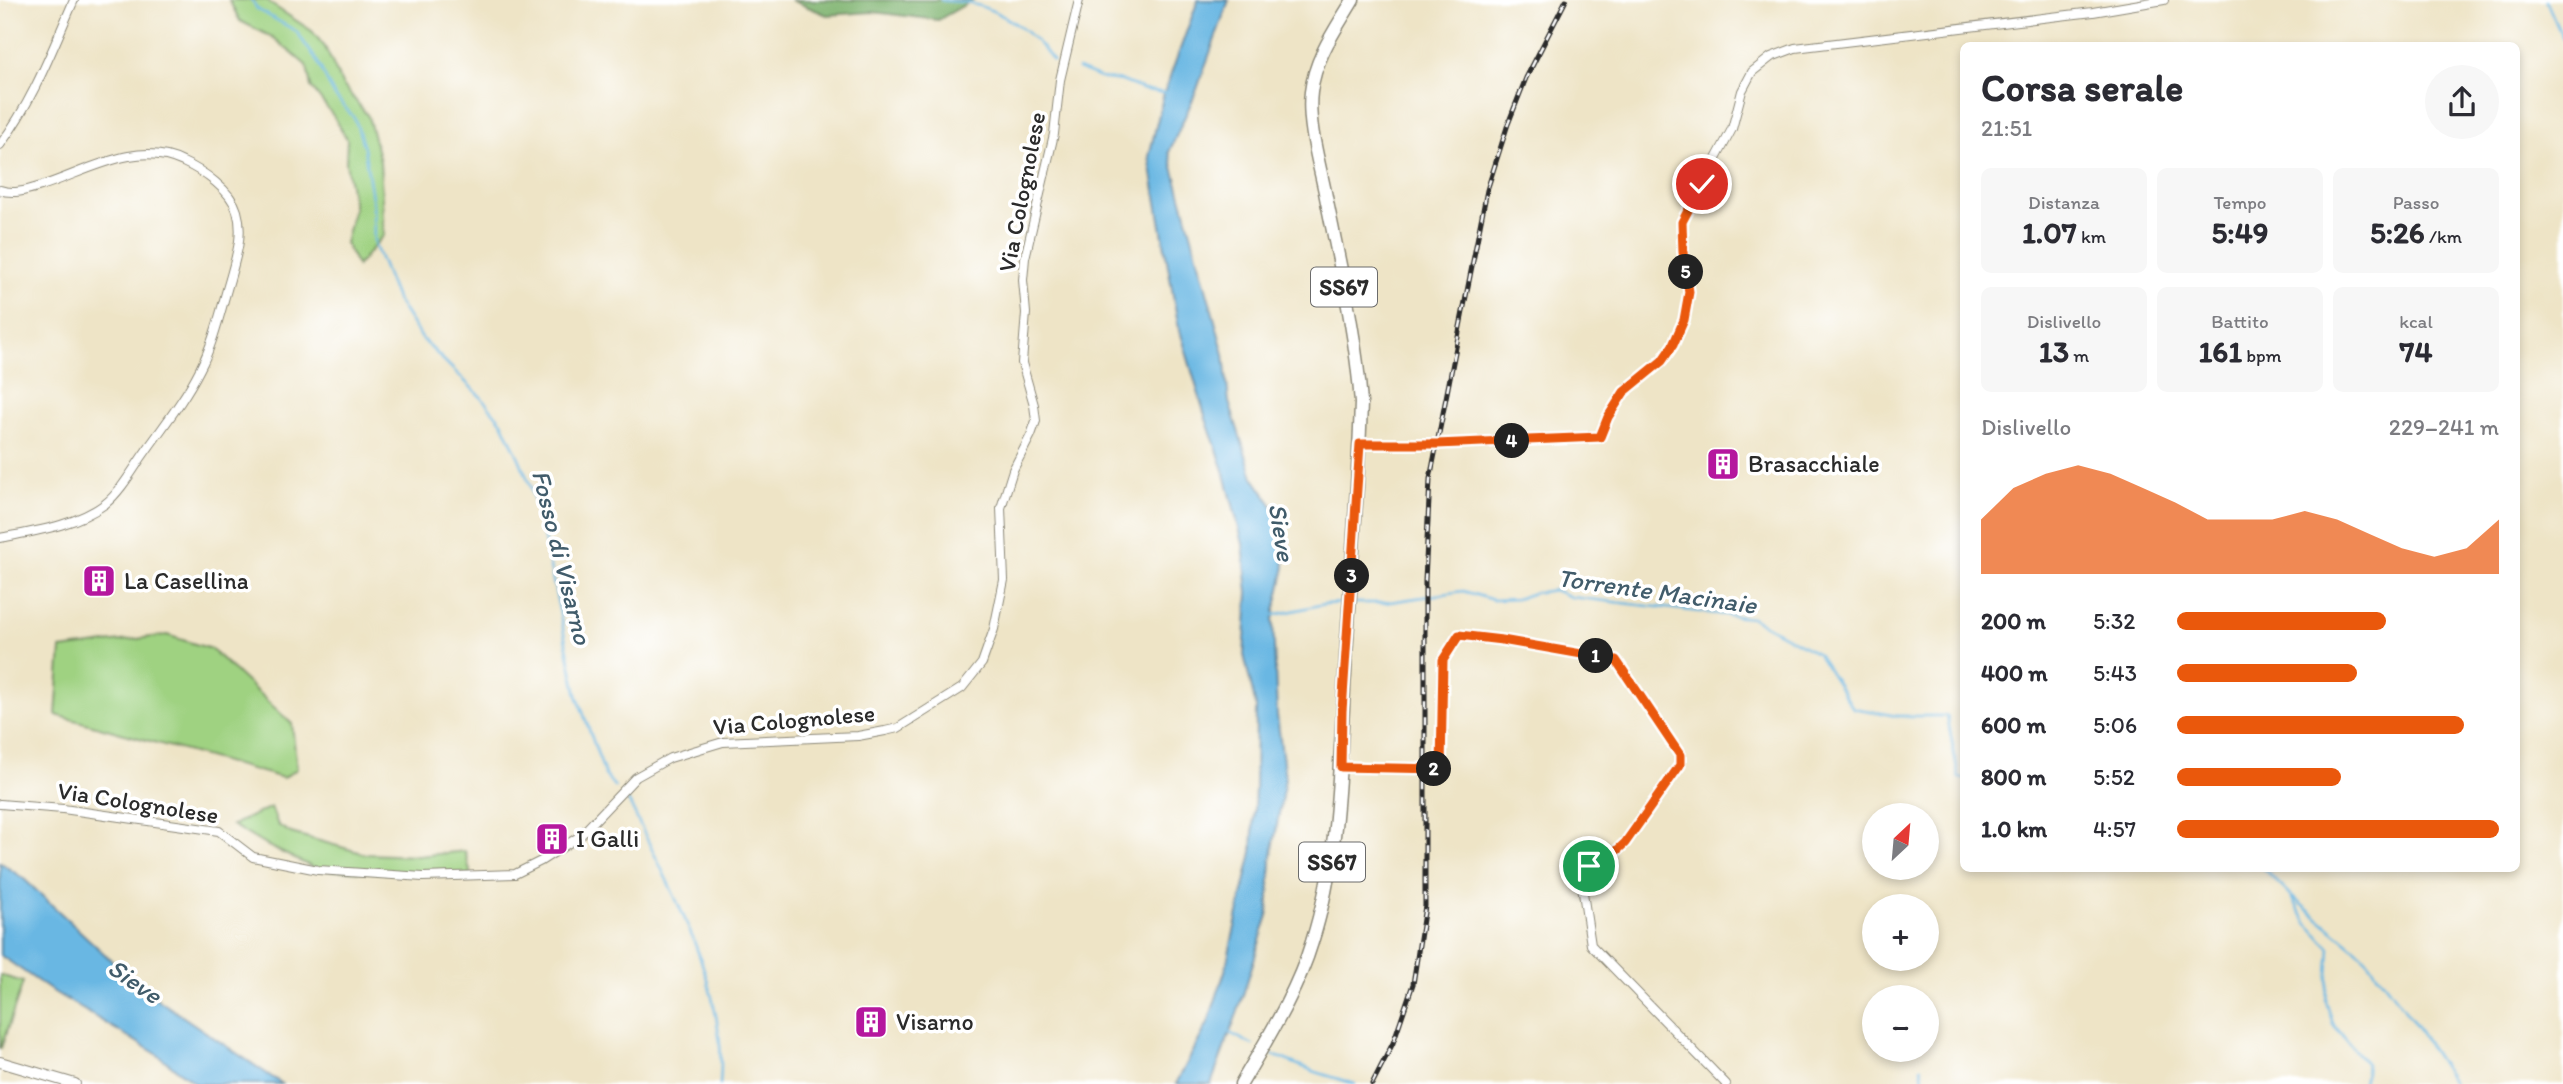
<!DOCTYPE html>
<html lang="it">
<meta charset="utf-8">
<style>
:root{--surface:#fff;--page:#f7f7f7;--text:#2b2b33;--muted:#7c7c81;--accent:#ea580c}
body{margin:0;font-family:Itim,sans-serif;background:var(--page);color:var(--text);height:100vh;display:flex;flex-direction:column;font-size:26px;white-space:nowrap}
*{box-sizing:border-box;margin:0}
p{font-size:23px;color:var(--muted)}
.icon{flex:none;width:38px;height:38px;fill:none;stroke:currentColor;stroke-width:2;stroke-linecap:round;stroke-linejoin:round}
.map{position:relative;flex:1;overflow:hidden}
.sheet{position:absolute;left:1960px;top:42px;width:560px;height:830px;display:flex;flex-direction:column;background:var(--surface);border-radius:10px;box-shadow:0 4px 10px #0003}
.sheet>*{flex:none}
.needle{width:46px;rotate:26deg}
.tools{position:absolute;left:1862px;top:803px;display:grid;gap:14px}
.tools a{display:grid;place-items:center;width:77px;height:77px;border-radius:50%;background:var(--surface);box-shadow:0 4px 10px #0003;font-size:35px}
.pin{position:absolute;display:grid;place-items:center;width:60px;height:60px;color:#fff;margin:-30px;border:4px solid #fff;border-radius:50%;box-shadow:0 2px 7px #0007}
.km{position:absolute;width:35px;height:35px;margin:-18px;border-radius:50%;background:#222;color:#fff;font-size:19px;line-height:35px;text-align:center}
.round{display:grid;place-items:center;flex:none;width:74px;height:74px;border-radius:37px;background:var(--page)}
.overview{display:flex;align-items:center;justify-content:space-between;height:119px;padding:0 21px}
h1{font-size:38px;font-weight:700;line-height:52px}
.figures{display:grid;grid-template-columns:repeat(3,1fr);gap:10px;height:119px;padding:7px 21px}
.figures div{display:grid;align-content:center;border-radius:10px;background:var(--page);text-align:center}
.figures b{font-size:30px;font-weight:700}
.figures small{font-size:19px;font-weight:400}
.figures p{font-size:19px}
.chart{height:196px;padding:14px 21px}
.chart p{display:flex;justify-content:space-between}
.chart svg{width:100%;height:126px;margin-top:7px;fill:var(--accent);opacity:.7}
ul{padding:0 21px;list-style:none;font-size:23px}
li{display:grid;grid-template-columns:112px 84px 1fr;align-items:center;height:52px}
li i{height:18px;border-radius:9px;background:var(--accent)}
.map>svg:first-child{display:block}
.green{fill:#9fd281;stroke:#657e56;stroke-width:2}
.forest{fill:#7fb46f;stroke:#55704d;stroke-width:2}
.water{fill:#69b7e3;stroke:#4a7187;stroke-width:2}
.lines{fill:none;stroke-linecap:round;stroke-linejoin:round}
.stream{stroke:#69b7e3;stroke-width:2.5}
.minor-casing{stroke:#8c8878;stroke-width:10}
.tertiary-casing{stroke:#8c8878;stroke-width:12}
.primary-casing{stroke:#8c8878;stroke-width:15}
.minor{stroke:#fff;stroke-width:8}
.tertiary{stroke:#fff;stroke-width:10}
.primary{stroke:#fff;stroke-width:12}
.rail-casing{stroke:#2b2b2b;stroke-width:5}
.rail{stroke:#fff;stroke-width:2.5;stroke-dasharray:8;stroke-linecap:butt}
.route-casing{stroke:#fff;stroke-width:14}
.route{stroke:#ea580c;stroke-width:9}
.labels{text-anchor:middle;stroke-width:7;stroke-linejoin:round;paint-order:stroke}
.shield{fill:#fff;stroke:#6b6b6b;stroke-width:2}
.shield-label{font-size:23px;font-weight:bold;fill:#2b2b2b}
.street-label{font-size:24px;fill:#2b2b2b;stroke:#fff}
.poi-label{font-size:24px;fill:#2b2b2b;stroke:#fff;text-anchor:start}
.water-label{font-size:26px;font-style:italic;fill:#415c6b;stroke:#fff}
</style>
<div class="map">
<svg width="2563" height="1084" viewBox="0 0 2563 1084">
<rect width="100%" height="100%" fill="#fff"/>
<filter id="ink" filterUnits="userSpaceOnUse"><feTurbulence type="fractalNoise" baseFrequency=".0143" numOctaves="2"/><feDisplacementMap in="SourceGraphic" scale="14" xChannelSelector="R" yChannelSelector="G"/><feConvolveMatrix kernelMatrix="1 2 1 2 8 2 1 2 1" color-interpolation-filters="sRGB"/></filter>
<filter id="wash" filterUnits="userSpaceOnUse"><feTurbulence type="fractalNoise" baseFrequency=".00686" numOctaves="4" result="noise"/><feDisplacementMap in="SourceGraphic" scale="28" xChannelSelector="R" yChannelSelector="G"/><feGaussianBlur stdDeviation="1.57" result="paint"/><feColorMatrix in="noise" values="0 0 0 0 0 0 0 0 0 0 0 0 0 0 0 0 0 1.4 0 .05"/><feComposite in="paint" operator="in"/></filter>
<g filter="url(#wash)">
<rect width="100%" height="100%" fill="#eee4c6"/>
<path class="green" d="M229,0H268L271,4L312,31L325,47L342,84L368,116L380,161L384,235L357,266L345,243L354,207L346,163L347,139L334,117L311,87L307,66L274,38L240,21Z
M167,635L211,649L292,724L297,769L283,778L56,715L61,649Z
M271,807L278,825L291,833L366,854L418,856L465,851L471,875L318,870L262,843L232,825Z
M0,975L23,982L1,1048H0Z"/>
<path class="forest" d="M791,0H973L938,20L873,12L827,15Z"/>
<path class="water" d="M1198,0H1229L1196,92L1169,152L1224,354L1229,402L1253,477L1280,516L1285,567L1273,620L1277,715L1285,778L1271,861L1268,915L1238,1011L1211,1084H1176L1208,1023L1225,971L1252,852L1255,789L1256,707L1244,655L1248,593L1243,544L1224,470L1206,419L1178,324L1149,156L1164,93Z
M0,862L24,879L125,973L160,1001L282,1084H196L155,1053L49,989L0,955Z"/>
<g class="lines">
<path class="stream" d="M252,0L257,9L296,31L317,61L334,95L355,119L364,148L373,204L374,243L396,299L423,340L481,397L502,422L519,458L531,487L544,538L577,695L605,775L615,787
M941,0C950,2 960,1 969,3C1004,11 1033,33 1053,61
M2546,0L2563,39
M1078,69L1100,78L1122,81L1142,89L1164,93
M1353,603H1383L1463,591L1493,600L1516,599L1534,593L1554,590L1571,597L1752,618L1818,654L1853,708L1897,716H1947L1959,778L1964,779
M1270,616L1324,604L1346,603
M624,796L630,804C670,889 729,988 720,1084
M2263,868L2291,896L2364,956L2411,1018L2454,1084
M2292,899L2307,923L2330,948L2326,1001L2333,1024L2366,1064L2363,1084
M1228,1032L1253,1045
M1273,1055L1316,1072L1355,1084
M1921,1067L1924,1084"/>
</g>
</g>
<g filter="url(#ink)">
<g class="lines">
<defs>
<path id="minor" d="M0,145C33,101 52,50 74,0
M0,190C13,195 28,190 41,186C86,172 137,139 183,162C203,171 231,190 237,211C244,234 236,257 230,279C221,309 214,342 200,369C184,401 161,429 141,458C131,473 119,493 105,504C75,526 36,531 0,538
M1360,444H1437L1599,437L1608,417L1624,392L1662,361L1673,345L1684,320L1689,292L1683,252L1682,222L1732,129L1742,91L1752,72L1771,57L1795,48L2093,12L2164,0
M1341,767L1441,769L1442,660L1459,635L1501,640L1616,660L1680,755V765L1624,843L1610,857L1589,866L1583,874L1582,886L1591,945L1726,1084
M0,804L63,809L219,831L253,857L318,870L423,877L515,874L541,861L580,836L636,777L670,758L723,742L858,736L885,731L898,728L962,688L982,663L994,629L1004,580L1001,508L1013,470L1031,435L1036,421L1034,405L1022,363L1026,313L1023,280L1025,258L1054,134L1060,80L1079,0"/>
<path id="tertiary" d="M0,1062L75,1084"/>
<path id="primary" d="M1241,1084C1267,1039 1297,992 1312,942C1340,854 1339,765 1345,674C1350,584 1358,494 1361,403C1356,334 1340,266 1326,197C1320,166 1307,124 1311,92C1315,57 1336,29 1353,0"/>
</defs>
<use href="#minor" class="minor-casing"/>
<use href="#tertiary" class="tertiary-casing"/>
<use href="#primary" class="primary-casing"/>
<use href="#minor" class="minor"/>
<use href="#tertiary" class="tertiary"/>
<use href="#primary" class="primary"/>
<defs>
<path id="rail" d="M1372,1084L1393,1043L1413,984L1425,906V581L1430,479L1487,190L1508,124L1526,78L1566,0"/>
</defs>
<use href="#rail" class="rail-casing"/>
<use href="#rail" class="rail"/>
</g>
</g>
<g class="lines" filter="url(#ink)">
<defs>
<path id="route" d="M1589,866L1610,857L1625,843L1680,765V755L1616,660L1502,640L1459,635L1443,660L1441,769L1341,767L1342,711L1360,444H1437L1600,437L1608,417L1624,392L1662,361L1673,345L1684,320L1689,292L1683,252L1682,222L1702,184"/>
</defs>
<use href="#route" class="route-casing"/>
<use href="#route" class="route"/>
</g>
<defs>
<symbol id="building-square" viewBox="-11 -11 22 22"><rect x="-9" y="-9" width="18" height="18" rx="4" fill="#b5179e" stroke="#fff"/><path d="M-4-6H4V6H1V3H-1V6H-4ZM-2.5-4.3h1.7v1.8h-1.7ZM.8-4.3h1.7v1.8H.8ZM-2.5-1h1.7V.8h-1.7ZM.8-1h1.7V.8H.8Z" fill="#fff"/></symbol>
</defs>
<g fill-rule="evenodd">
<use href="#building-square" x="1704" y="445" width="38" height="38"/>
<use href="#building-square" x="80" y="562" width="38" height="38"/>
<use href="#building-square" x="533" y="820" width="38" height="38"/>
<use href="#building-square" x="852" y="1003" width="38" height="38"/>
</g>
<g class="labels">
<g class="shield">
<rect x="1311" y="267.5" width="66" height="39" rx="5"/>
<rect x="1299" y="842.5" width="66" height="39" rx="5"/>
</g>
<g class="shield-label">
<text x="1344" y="295">SS67</text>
<text x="1332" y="870">SS67</text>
</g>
<g class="street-label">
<text transform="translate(1022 192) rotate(-79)" y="8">Via Colognolese</text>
<text transform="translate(794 720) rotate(-5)" y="8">Via Colognolese</text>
<text transform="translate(138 803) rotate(9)" y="8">Via Colognolese</text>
</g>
<g class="poi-label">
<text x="1748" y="472">Brasacchiale</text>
<text x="124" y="589">La Casellina</text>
<text x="576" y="847">I Galli</text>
<text x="896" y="1030">Visarno</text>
</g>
<g class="water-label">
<text transform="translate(1282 532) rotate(81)" y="9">Sieve</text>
<text transform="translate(562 557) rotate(76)" y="9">Fosso di Visarno</text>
<text transform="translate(1657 591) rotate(8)" y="9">Torrente Macinaie</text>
<text transform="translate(135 981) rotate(35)" y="9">Sieve</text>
</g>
</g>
</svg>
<div class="tools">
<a><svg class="needle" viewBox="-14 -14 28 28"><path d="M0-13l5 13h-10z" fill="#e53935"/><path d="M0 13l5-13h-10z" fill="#7c7c81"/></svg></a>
<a>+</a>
<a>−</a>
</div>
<div class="pin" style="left:1589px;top:866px;background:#1e9e55"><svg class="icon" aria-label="arrive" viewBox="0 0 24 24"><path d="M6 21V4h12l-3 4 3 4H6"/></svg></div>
<div class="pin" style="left:1702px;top:184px;background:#d93025"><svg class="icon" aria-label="check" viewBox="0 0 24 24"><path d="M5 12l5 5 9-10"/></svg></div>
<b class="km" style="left:1596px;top:656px">1</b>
<b class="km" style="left:1434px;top:769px">2</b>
<b class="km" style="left:1352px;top:576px">3</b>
<b class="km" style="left:1512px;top:441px">4</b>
<b class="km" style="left:1686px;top:272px">5</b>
<section class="sheet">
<div class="overview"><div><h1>Corsa serale</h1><p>21:51</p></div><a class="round"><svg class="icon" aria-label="share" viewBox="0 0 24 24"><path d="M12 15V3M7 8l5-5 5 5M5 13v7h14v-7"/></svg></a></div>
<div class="figures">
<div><p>Distanza</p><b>1.07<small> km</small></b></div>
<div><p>Tempo</p><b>5:49</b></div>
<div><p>Passo</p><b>5:26<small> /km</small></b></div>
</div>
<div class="figures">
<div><p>Dislivello</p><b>13<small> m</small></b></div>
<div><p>Battito</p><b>161<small> bpm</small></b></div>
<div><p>kcal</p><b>74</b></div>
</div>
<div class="chart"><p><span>Dislivello</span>229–241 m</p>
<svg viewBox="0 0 160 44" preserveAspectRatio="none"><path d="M0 44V25L10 14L20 9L30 6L40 9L50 14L60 19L70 25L80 25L90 25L100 22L110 25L120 30L130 35L140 38L150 35L160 25V44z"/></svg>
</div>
<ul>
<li><b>200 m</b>5:32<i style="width:65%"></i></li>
<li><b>400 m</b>5:43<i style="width:56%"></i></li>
<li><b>600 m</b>5:06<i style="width:89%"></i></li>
<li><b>800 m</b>5:52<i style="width:51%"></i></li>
<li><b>1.0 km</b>4:57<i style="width:100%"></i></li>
</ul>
</section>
</div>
